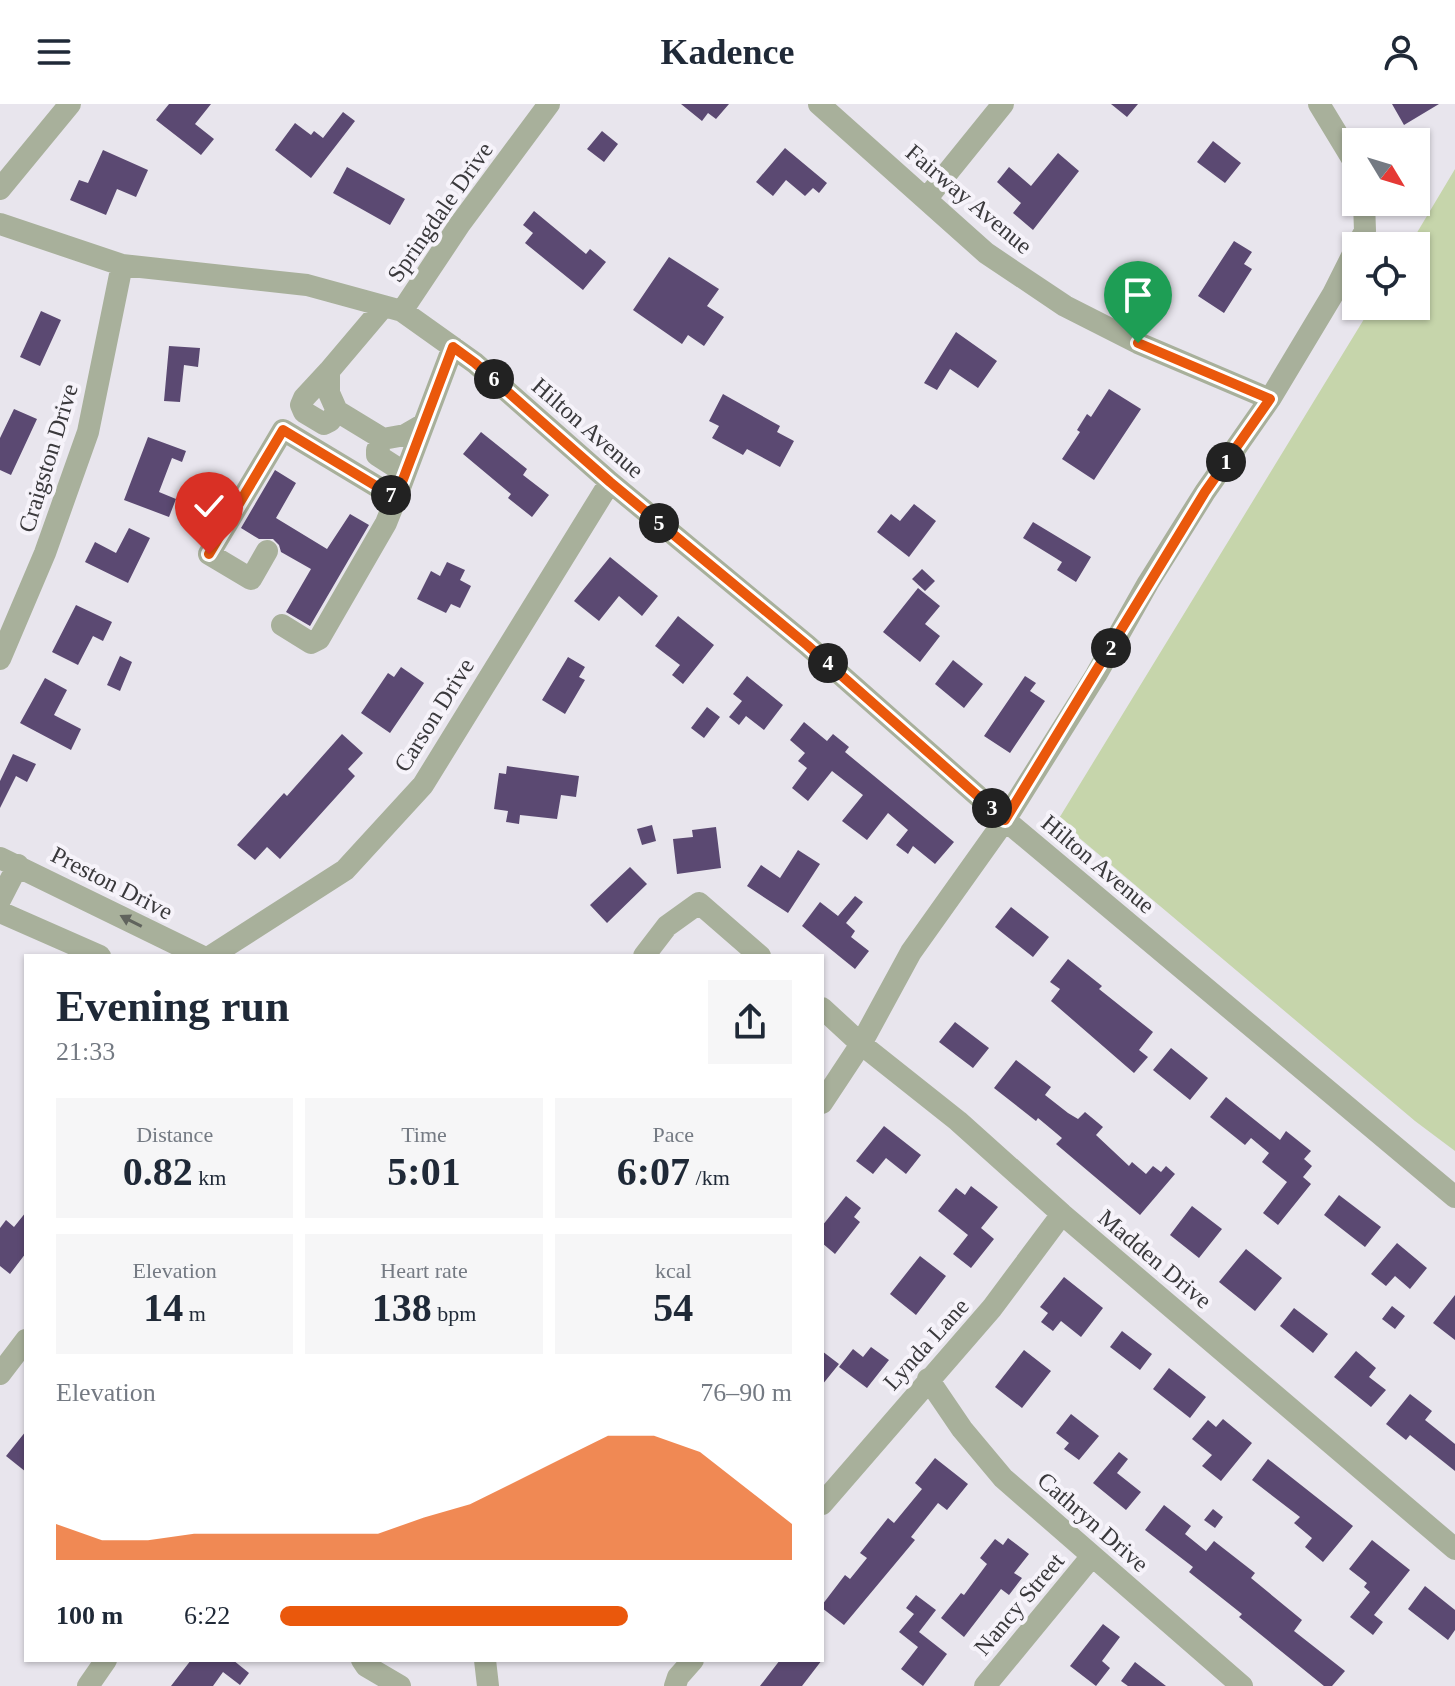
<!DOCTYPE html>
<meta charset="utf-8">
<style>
:root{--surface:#fff;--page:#f6f6f7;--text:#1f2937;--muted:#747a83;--accent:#ea580c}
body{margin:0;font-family:"Times New Roman",serif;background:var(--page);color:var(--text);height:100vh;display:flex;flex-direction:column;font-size:30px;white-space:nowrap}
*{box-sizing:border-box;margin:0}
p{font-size:26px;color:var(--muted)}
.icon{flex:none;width:44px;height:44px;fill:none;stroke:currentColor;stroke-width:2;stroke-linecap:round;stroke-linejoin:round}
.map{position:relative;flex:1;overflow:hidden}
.drawer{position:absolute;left:24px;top:850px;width:800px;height:708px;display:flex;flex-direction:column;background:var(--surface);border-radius:0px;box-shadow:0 2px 6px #0004}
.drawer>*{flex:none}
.needle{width:52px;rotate:128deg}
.tools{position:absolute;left:1342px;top:24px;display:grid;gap:16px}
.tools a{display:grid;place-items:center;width:88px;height:88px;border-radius:0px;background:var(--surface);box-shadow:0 2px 6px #0004;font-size:40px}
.pin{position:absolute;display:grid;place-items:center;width:68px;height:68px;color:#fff;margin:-82px -34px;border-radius:50% 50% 50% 0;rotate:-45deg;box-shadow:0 0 8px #0007}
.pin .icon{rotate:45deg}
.km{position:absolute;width:40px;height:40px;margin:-20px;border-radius:50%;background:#222;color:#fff;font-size:22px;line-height:40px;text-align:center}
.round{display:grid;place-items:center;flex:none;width:84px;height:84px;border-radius:0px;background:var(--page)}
.summary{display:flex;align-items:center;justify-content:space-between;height:136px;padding:0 32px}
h1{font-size:44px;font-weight:800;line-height:60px}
.metrics{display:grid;grid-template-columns:repeat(3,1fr);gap:12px;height:136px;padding:8px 32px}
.metrics div{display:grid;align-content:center;border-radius:0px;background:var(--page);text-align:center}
.metrics b{font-size:40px;font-weight:800}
.metrics small{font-size:22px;font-weight:400}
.metrics p{font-size:22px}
.chart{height:224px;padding:16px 32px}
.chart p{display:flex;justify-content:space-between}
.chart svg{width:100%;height:144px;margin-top:8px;fill:var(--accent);opacity:.7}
ul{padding:0 32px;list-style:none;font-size:26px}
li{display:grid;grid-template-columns:128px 96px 1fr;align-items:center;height:60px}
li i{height:20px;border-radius:10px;background:var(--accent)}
header{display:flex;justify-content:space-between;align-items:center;height:104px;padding:0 32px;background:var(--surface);font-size:36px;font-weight:800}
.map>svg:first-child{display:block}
.green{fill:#c6d5ab}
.building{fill:#5b4972}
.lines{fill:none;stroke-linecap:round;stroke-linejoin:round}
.minor{stroke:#a8b09b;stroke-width:22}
.oneway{fill:#60635d}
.route-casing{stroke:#fff;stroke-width:16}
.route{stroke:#ea580c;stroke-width:10}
.labels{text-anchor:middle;stroke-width:8;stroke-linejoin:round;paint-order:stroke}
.street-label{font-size:24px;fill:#3a393c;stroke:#f6f3fa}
</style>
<header><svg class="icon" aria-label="menu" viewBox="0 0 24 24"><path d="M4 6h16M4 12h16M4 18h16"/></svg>Kadence<svg class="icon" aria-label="person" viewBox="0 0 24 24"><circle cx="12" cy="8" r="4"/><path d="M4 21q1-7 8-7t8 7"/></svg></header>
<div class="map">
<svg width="1455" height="1582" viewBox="0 0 1455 1582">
<rect width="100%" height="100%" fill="#e8e5ed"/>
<path class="green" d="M1455,65V1047L1415,1017L1058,716L1372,202H1416V142H1409Z"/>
<path class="building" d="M169,0H211L195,20L214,35L201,51L156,16Z
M681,0H729L716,15L708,9L702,17Z
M1111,0H1138L1127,13Z
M1392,0H1439L1404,21Z
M343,8L355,17L311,74L275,46L295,19L311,31L314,27L323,34Z
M602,27L618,40L604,58L587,45Z
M1213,37L1241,59L1225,79L1197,58Z
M785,44L827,79L819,89L813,84L805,92L786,76L773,92L756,78Z
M103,46L148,66L136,93L117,85L106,111L70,96L79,76L88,79Z
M1058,49L1079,67L1033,126L1013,109L1021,99L997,78L1009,63L1031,82Z
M347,63L405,95L390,121L333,89Z
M534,107L586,150L590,145L606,158L583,186L525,139L533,129L523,121Z
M1234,137L1252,148L1244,160L1252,165L1224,209L1198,192Z
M669,153L719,185L707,202L724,213L704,242L688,231L682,240L633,206Z
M41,207L61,216L40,262L20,253Z
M956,228L997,257L978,284L950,265L937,286L924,279Z
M169,242L200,244L198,263L184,261L180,298L164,297Z
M1109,285L1141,305L1094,376L1062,355L1080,328L1077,326L1087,310L1091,313Z
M723,290L780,322L777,328L794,337L780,363L747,345L743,351L712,334L719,322L709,317Z
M14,305L37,315L11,371L0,366V334Z
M481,328L527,365L523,371L549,391L532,413L508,394L511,390L463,350Z
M148,333L186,347L182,358L172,354L159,388L176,395L169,413L124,396Z
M275,366L296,379L276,414L327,445L350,410L369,421L310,522L286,508L311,465L281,448L279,441L273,435H259L241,424Z
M914,400L936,417L909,453L877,428L891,410L900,417Z
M1033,418L1091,453L1076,478L1057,466L1062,458L1023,434Z
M129,424L150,434L128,479L85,458L95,438L116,449Z
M610,453L658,492L642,512L619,492L599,517L574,497Z
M447,458L465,466L460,476L471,482L460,504L451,500L446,509L417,495L431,467L440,472Z
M922,465L935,477L925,487L912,475Z
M918,484L940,502L925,520L940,532L920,558L883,528Z
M76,501L112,518L103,537L93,532L78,561L52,548Z
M678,512L714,541L683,580L672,571L680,561L655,542Z
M120,552L132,558L120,587L107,581Z
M568,553L585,563L579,573L585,576L565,610L542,596Z
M953,556L983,580L964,604L935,580Z
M401,563L424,579L390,629L361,609L388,569L394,573Z
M747,572L783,601L764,626L746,612L739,621L729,613L742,597L733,590Z
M1025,572L1036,579L1030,587L1045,597L1010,649L984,632Z
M45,574L67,586L54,611L81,625L71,646L20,619Z
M707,603L720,613L704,634L691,624Z
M804,618L827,637L833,630L849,643L845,648L954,738L935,760L913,742L908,750L896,741L908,726L888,709L867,736L842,717L863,691L832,667L808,697L792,684L807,664L798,657L805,649L790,636Z
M342,630L363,649L348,665L355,672L280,755L267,743L255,756L237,741L284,689L287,692Z
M13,650L36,660L27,678L16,672L0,704V677Z
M507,662L579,672L576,693L561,691L557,715L520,711L519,720L506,718L508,707L494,705L499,669L506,670Z
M652,721L656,737L642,741L637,725Z
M716,723L721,764L677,770L673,735L693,733L692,726Z
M798,746L820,760L788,809L747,782L761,761L780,774Z
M630,763L647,780L607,819L590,801Z
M855,792L863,798L846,819L855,827L851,833L869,847L855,865L802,822L820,798L838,812Z
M1011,803L1049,833L1033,853L995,823Z
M1068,855L1102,882L1099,885L1153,928L1139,946L1148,953L1134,969L1051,897L1060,885L1050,878Z
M955,918L989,944L973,964L939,938Z
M1171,944L1208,974L1190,996L1153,966Z
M1016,956L1051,983L1045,991L1068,1009L1078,1015L1085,1008L1103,1023L1096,1031L1129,1062L1132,1058L1146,1070L1153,1062L1161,1068L1166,1062L1175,1070L1140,1111L1056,1040L1062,1034L1038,1014L1036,1017L994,984Z
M1226,993L1280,1036L1286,1027L1311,1047L1304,1055L1312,1062L1303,1073L1311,1080L1278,1121L1263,1109L1287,1078L1262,1058L1269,1049L1251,1034L1245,1041L1210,1013Z
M884,1022L921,1051L906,1070L886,1054L873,1070L856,1057Z
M971,1082L998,1103L981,1124L994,1135L971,1164L953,1150L968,1131L938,1107L956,1084L965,1091Z
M1339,1091L1381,1123L1365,1143L1324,1111Z
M846,1092L861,1104L854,1113L860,1118L835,1150L822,1139V1122Z
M1192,1102L1222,1125L1199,1154L1170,1131Z
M26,1108V1149L10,1170L0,1162V1124L6,1116L14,1123Z
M1397,1139L1427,1164L1410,1185L1395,1172L1386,1182L1371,1170Z
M1246,1145L1282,1174L1255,1207L1219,1178Z
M920,1152L946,1172L916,1211L890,1190Z
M1064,1173L1103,1204L1081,1233L1061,1217L1053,1227L1041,1218L1048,1209L1040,1203Z
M1455,1191V1236L1433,1219Z
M1392,1202L1405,1212L1395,1225L1382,1215Z
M1294,1204L1328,1230L1313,1249L1280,1222Z
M1122,1227L1152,1250L1140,1266L1110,1243Z
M871,1243L889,1256L867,1284L839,1263L853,1245L863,1253Z
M1024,1246L1051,1267L1022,1304L995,1283Z
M822,1247L839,1260L822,1281Z
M1356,1247L1376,1264L1369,1273L1386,1286L1371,1303L1334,1273Z
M1169,1264L1206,1293L1190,1314L1153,1285Z
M1410,1290L1432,1307L1425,1316L1455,1340V1367L1410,1331L1406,1336L1386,1320Z
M1071,1310L1099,1332L1079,1356L1064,1345L1069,1339L1056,1329Z
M1223,1315L1252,1339L1221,1377L1202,1362L1212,1351L1192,1335L1208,1316L1216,1323Z
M26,1327V1368L6,1352Z
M1119,1348L1128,1355L1117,1369L1141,1388L1126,1406L1093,1379Z
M935,1354L968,1380L947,1406L938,1399L911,1433L915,1436L844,1521L822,1504V1501L845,1471L850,1475L867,1454L860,1449L888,1414L894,1419L922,1385L915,1379Z
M1268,1355L1353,1422L1323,1458L1305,1443L1312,1434L1294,1419L1300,1413L1252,1376Z
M1164,1401L1191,1422L1185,1430L1206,1447L1214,1437L1255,1469L1251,1474L1302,1516L1294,1527L1345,1567L1332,1582H1324L1239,1513L1242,1510L1189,1468L1193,1463L1145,1426Z
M1213,1405L1223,1413L1215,1424L1204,1416Z
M1008,1434L1029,1450L1014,1469L1022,1474L1009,1491L1001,1485L964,1533L941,1514L961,1489L964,1491L987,1460L980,1454L995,1435L1003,1441Z
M1372,1436L1410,1466L1374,1511L1383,1518L1373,1531L1350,1513L1370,1488L1364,1483L1367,1479L1349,1465Z
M1425,1482L1455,1506V1526L1448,1536L1408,1505Z
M916,1491L936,1506L919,1528L947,1550L923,1582L901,1565L918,1543L899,1528L914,1510L906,1504Z
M1103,1520L1120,1533L1102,1557L1110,1564L1096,1582L1070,1562Z
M191,1556H233L249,1569L240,1581L223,1568L213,1582H171Z
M780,1556H822L802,1582H760Z
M1135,1558L1166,1582H1128L1121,1577Z"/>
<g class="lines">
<path class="minor" d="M819,0L986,149L1065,202L1138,239L1270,295
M1319,0L1356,61
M0,85L70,0
M927,94L1003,0
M0,120L122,161L307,181L402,207L475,259L610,378L807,541L1005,716L1455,1093
M1357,142L1365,127L1364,98
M384,202L329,267V289L337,307L383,335L405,331L424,320
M402,207L460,120L549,0
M329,267L304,294L301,301L304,308L324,320L330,317L337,307
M383,335L377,346V351L405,369
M396,394L453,243
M267,447L251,475L209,450L283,326L396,394L386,419L319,535L311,539L282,521
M0,555L45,449L88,328L122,161
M0,754L201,852
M0,796L18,761
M0,808L100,852
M211,852L345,766L423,681L610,378
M644,852L667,822L699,799L760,852
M822,904L861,940L958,1017L1062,1110L1455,1445
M822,999L861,940L911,848L1005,716L1096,571L1148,479L1205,388L1270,295L1333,190L1356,144
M0,1270L26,1236
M928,1275L962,1325L1003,1374L1242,1582
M822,1400L992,1204L1062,1110
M362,1556L366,1562L400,1582
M485,1556L488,1582
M88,1582L106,1556
M675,1582L678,1573L693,1556
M985,1582L1092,1452"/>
</g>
<defs><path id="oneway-solid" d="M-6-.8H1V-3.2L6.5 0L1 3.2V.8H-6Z" transform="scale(2)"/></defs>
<use class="oneway" href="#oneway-solid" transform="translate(131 817) rotate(-153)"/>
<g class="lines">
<defs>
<path id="route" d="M209,450L283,326L396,394L453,243L475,259L610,378L807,541L1005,716L1205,388L1270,295L1138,239"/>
</defs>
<use href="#route" class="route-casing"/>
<use href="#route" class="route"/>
</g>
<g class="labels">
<g class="street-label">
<text transform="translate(969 95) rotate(40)" y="8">Fairway Avenue</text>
<text transform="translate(440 108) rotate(-55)" y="8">Springdale Drive</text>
<text transform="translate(588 324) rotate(41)" y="8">Hilton Avenue</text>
<text transform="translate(48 354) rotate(-73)" y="8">Craigston Drive</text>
<text transform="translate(434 611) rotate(-58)" y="8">Carson Drive</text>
<text transform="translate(1098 760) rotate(40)" y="8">Hilton Avenue</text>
<text transform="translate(112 779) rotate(27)" y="8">Preston Drive</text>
<text transform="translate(1155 1155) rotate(40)" y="8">Madden Drive</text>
<text transform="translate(926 1240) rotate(-48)" y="8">Lynda Lane</text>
<text transform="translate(1093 1418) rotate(41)" y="8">Cathryn Drive</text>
<text transform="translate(1019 1500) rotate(-50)" y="8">Nancy Street</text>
</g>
</g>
</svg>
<div class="tools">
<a><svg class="needle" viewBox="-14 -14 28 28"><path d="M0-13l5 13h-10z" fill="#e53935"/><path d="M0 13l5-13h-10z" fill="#747a83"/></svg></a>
<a><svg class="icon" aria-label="locate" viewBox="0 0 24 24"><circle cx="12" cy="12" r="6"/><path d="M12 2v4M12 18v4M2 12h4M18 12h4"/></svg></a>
</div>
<div class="pin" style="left:1138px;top:239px;background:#1e9e55"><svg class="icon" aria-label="arrive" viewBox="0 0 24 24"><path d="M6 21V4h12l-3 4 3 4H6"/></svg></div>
<div class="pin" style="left:209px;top:450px;background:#d93025"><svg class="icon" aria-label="check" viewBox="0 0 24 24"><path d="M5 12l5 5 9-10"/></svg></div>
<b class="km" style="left:1226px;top:358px">1</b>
<b class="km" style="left:1111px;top:544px">2</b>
<b class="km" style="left:992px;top:704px">3</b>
<b class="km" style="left:828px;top:559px">4</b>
<b class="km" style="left:659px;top:419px">5</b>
<b class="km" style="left:494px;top:275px">6</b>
<b class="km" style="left:391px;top:391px">7</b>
<section class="drawer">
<div class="summary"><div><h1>Evening run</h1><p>21:33</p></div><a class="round"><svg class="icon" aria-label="share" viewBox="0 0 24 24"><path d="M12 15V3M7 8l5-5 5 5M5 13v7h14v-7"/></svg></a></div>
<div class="metrics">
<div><p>Distance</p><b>0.82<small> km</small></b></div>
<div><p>Time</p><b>5:01</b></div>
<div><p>Pace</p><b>6:07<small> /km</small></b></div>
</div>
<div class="metrics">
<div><p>Elevation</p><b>14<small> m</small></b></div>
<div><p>Heart rate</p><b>138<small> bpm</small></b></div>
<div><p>kcal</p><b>54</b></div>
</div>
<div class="chart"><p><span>Elevation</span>76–90 m</p>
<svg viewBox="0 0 160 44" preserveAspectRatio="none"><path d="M0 44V33L10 38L20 38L30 36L40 36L50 36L60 36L70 36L80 31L90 27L100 20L110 13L120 6L130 6L140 11L150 22L160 33V44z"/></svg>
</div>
<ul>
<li><b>100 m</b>6:22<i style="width:68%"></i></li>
</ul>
</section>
</div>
